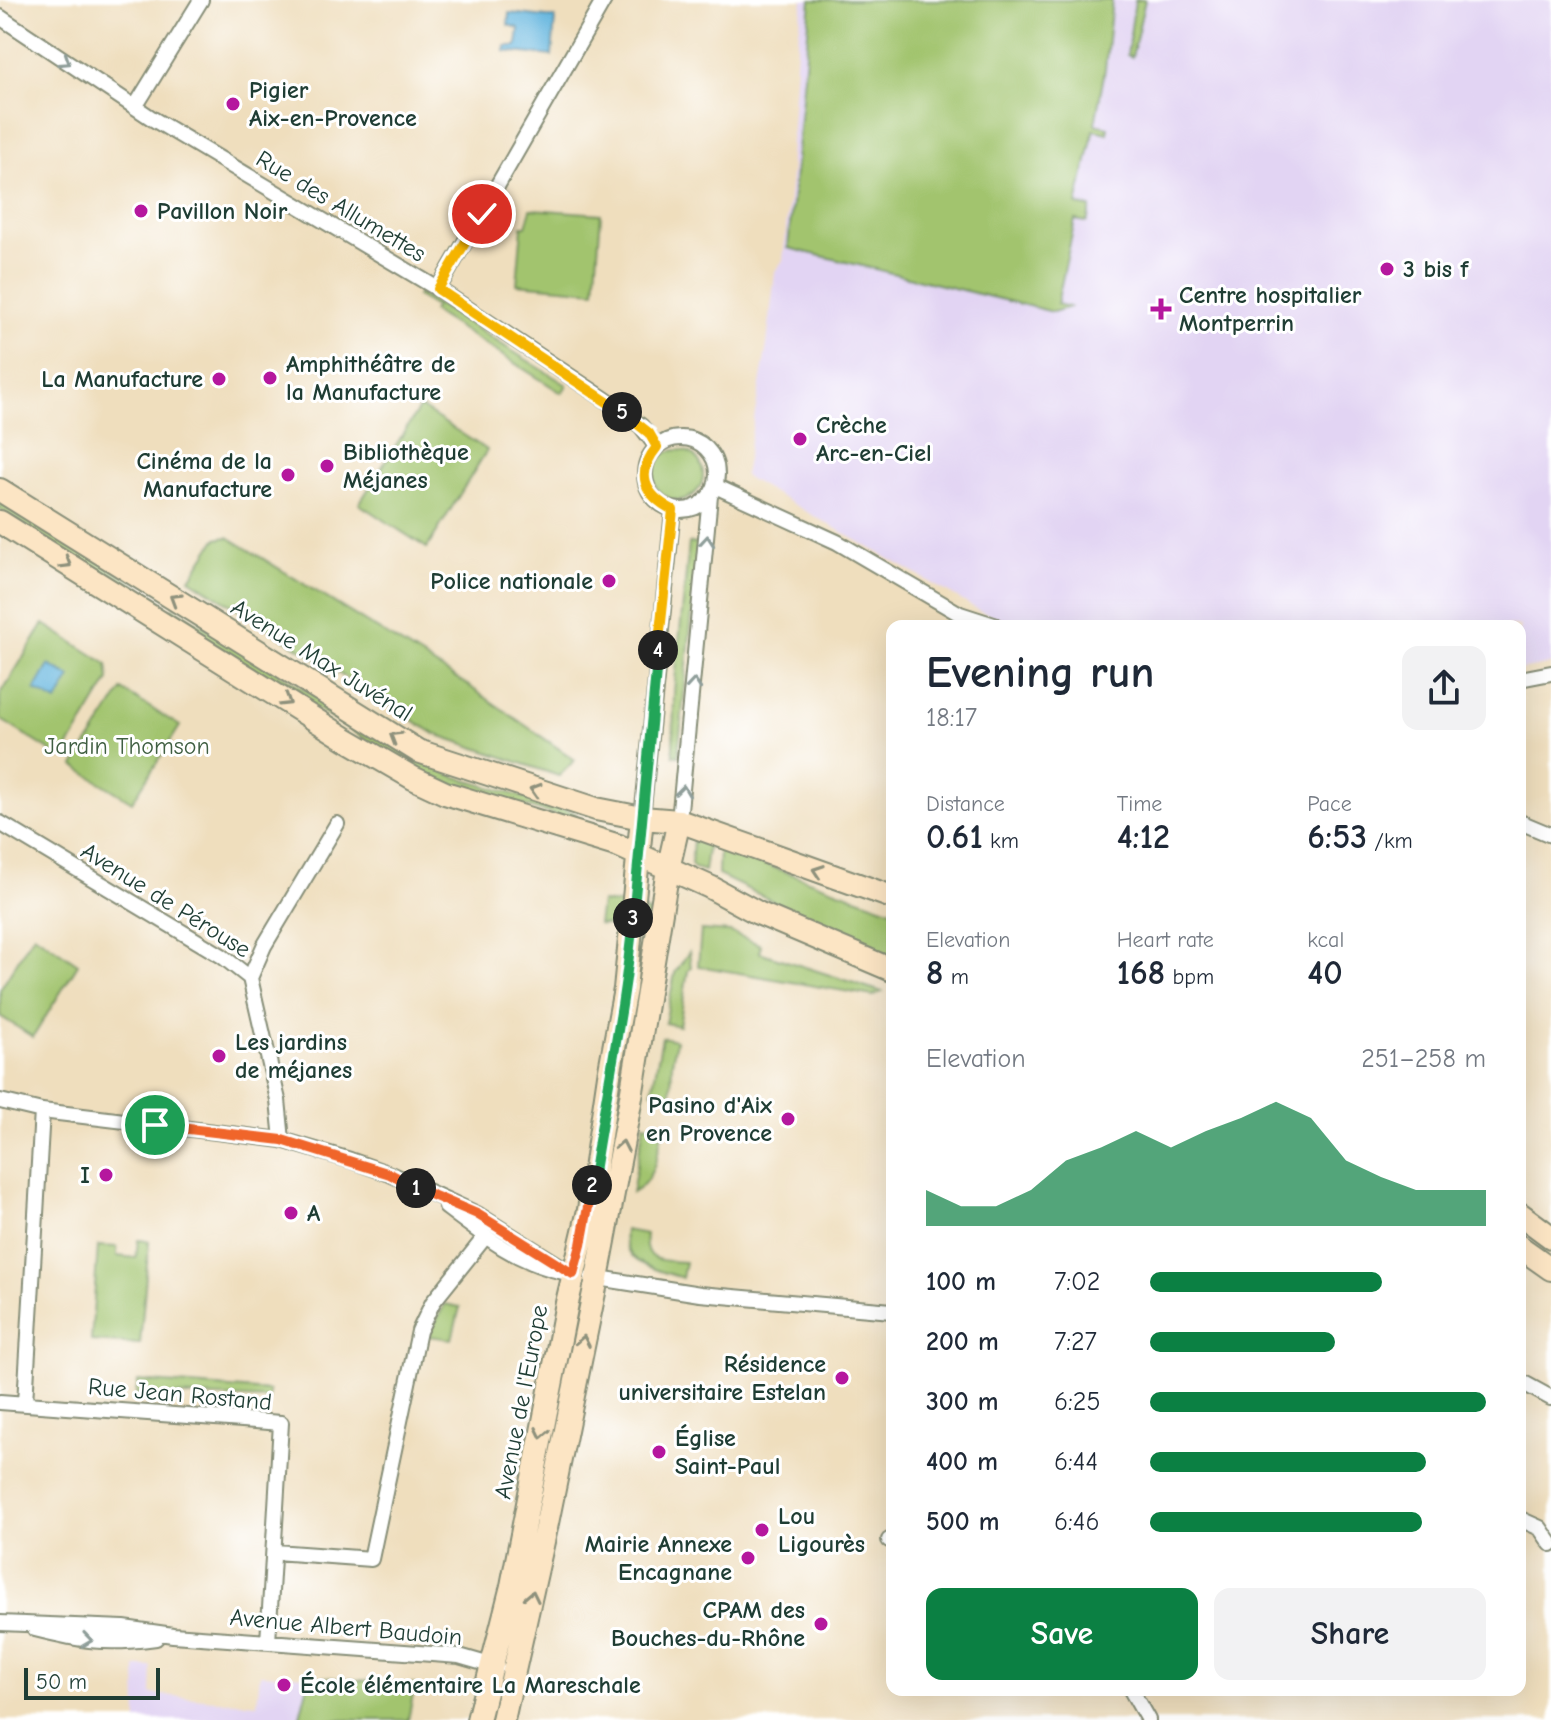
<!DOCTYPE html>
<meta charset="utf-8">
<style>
:root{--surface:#fff;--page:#f2f2f3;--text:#1f2937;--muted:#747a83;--accent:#0b8043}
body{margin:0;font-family:"Comic Neue",sans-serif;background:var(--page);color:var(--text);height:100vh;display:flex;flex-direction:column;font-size:30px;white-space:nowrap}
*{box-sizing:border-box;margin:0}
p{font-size:26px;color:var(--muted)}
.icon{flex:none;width:44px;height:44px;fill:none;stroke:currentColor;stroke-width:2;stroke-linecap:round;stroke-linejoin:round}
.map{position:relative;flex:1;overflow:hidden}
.sheet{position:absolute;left:886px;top:620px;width:640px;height:1076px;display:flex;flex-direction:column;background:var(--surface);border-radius:16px;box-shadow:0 8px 32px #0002}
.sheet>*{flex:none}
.scale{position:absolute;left:24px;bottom:20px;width:136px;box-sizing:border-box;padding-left:8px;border:4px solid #1f3d34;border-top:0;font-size:22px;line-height:28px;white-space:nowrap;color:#1f3d34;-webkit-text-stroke:6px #fff;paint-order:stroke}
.pin{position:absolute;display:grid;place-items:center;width:68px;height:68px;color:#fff;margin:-34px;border:4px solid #fff;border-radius:50%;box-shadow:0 2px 8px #0007}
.km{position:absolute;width:40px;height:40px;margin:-20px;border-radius:50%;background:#222;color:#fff;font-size:22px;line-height:40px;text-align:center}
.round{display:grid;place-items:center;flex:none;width:84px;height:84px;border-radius:16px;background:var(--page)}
.summary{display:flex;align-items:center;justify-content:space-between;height:136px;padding:0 40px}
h1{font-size:44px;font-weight:700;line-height:60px}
.metrics{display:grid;grid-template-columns:repeat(3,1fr);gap:12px;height:136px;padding:8px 40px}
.metrics div{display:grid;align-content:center}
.metrics b{font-size:34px;font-weight:700}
.metrics small{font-size:22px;font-weight:400}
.metrics p{font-size:22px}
.chart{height:224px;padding:16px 40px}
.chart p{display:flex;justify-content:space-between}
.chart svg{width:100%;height:144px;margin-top:8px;fill:var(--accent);opacity:.7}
.button{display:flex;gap:16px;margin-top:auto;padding:16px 40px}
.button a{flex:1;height:92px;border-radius:16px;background:var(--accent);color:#fff;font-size:32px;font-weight:700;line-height:92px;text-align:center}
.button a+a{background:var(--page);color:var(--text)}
ul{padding:0 40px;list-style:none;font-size:26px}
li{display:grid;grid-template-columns:128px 96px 1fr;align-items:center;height:60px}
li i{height:20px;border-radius:10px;background:var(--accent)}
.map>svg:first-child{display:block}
.built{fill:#e2d4f3}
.green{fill:#a2c46e;stroke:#608051;stroke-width:2}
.water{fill:#63b5de;stroke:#417989;stroke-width:2}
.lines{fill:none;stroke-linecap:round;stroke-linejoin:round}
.street-casing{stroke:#878e78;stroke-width:18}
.secondary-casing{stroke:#878e78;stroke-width:26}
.street{stroke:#fff;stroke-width:14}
.secondary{stroke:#fce5c4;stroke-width:22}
.oneway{stroke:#8f9e9a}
.oneway2{stroke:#8e917c}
.split-1-casing{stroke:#fff;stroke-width:16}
.split-2-casing{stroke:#fff;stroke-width:16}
.split-3-casing{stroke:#fff;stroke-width:16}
.split-4-casing{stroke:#fff;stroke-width:16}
.split-5-casing{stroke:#fff;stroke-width:16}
.split-6-casing{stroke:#fff;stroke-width:16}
.split-1{stroke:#f0652b;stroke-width:10}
.split-2{stroke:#f0652b;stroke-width:10}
.split-3{stroke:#22a559;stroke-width:10}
.split-4{stroke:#22a559;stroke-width:10}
.split-5{stroke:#f5b400;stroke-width:10}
.split-6{stroke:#f5b400;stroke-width:10}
.poi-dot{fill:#b5179e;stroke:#fff;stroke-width:3}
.labels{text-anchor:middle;stroke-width:6;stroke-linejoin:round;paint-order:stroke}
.poi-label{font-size:24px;font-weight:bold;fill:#1f3d34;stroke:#fff;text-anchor:start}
.street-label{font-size:24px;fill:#1f3d34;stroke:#fff}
.park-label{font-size:24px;fill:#405f42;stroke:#fff}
</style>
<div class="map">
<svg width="1551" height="1720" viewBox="0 0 1551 1720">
<rect width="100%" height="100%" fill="#fff"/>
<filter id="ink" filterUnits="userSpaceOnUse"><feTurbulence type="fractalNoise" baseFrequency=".0125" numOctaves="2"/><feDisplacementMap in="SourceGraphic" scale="16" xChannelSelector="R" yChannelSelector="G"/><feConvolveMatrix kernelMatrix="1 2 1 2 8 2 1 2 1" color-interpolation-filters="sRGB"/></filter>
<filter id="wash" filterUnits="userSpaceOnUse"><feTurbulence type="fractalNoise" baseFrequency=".006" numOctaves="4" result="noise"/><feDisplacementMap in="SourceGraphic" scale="32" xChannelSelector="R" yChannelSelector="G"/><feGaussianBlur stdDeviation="1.8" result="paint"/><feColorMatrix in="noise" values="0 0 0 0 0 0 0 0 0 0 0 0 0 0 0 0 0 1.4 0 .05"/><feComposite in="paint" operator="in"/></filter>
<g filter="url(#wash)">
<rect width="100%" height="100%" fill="#efdebd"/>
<path class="built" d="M803,0H1551V664L1520,670V626H1020L982,612L744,476L767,345L775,272L783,260L792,166L790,159L797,48Z
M136,1667H152L151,1694L257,1704L260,1674L310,1676L299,1720H137Z"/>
<path class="green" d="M811,0H1112L1105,69L1095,124L1108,127L1107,133L1094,130L1077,205L1091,208L1087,222L1075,220L1057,304L1069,307L1053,312L788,248Z
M1135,0H1145L1132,57L1127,55Z
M531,209L601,214L595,291L517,284L522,226H526Z
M419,293L567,385L562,393L432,311L435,307L417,296Z
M420,407L487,450L427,548L359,504Z
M653 475a25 25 0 1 1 50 0a25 25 0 1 1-50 0Z
M0,500L164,602L159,609L0,509Z
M228,537L469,686L575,760L559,776L435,734L190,579L216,539Z
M689,543L699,544L678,756L673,755L674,691Z
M173,607L423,763L456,777L576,813L574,821L440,780L397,759L168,615Z
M44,624L107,664L109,680L62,758L0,719V695Z
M122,690L180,726L132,802L74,766Z
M698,839L708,843L704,871L694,868L691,864L693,841Z
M719,848L892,910V958L718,875Z
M601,902L626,905L624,927L598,924Z
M645,910L651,913L642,980L625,1066L628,1085L604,1196L609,1127L638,981Z
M701,930L730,932L761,945L759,952L882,992L873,996L698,966Z
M34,934L78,964L33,1037L0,1016V989Z
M689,952L691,967L688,971L679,1026L665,1023L675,973Z
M662,1037L676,1040L672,1063L671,1094L652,1091Z
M644,1124L663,1127C658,1151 656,1181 632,1193Z
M625,1230L646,1234C642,1264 662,1260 685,1262L682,1278C658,1270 619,1264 625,1230Z
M138,1240L149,1241L140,1344L91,1341L98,1246L117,1247V1256L136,1258Z
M445,1304L460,1307L452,1339L428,1336Z
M138,1381L269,1391V1399L136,1394Z
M310,1676L415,1685L408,1720H299Z"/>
<path class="water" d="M509,13L555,18L552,56L505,51L506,46H517L519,28L508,25Z
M49,665L71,677L57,702L35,690Z"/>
</g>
<g filter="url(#ink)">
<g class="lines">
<defs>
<path id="street" d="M0,17L153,119L438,289L606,400L641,426L657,447
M135,107L201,0
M438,289L604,0
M645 474a36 36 0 1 1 72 0a36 36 0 1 1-72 0Z
M715,486L837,542L960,614L997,626
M1520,679L1551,673
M642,818L673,510
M679,821L710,496
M1520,822L1551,835
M0,823L222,956L250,978L278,1100L282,1140
M250,978L264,946L337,824
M0,1101L42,1111L282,1140L350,1160L390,1174L477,1214L573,1274
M446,1207C484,1236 517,1262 563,1272
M592,1277L700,1294L892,1311
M1520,1381L1551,1398
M0,1402L281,1423L268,1642
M25,1403L42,1111
M1520,1519L1540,1528L1551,1544
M889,1540H892
M275,1552L371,1559L419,1331L433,1302L485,1237
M0,1623L124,1628L173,1635L459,1656L497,1667
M35,1629C83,1641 106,1645 156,1638
M1131,1690L1148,1720"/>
<path id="secondary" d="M0,490L418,751L596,809L642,818L679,821L892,897
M0,522L346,739L413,778L445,793L619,846L710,887L758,913L892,970
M1520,1214L1551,1237
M1520,1247L1551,1269
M478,1720L512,1586L567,1303L589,1210L609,1075L625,989L642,818
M503,1720L546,1528L597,1278L630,1103L668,869L679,821"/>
</defs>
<use href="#street" class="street-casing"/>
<use href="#secondary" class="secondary-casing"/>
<use href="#street" class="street"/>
<use href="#secondary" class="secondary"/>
</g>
<defs><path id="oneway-chevron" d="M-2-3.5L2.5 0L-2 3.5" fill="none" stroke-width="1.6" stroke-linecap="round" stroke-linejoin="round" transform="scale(2)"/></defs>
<g class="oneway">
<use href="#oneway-chevron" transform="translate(65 61) rotate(33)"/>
<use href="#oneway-chevron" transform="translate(707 541) rotate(-85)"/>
<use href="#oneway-chevron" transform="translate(694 684) rotate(-85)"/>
<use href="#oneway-chevron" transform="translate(683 791) rotate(-83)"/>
<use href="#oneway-chevron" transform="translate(87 1640) rotate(8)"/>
</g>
<g class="oneway2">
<use href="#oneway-chevron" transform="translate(66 563) rotate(32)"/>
<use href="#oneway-chevron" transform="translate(175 599) rotate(-148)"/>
<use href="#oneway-chevron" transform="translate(286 701) rotate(32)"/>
<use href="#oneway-chevron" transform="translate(395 737) rotate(-149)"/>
<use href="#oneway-chevron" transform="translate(535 790) rotate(-163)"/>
<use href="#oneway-chevron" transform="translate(818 871) rotate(-161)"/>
<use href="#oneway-chevron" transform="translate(622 1146) rotate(-79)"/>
<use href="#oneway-chevron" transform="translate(583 1341) rotate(-79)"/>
<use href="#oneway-chevron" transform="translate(542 1433) rotate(102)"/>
<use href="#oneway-chevron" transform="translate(532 1596) rotate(-78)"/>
</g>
</g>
<g class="lines" filter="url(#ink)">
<defs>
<path id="split-1" d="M155,1125L282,1140L390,1174L416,1188"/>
<path id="split-2" d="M416,1188L477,1214L573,1274L581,1245L592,1185"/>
<path id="split-3" d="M592,1185C605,1096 625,1008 633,918"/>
<path id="split-4" d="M633,918L658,650"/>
<path id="split-5" d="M622,412L649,433L657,447C635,474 644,495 673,510L658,650"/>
<path id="split-6" d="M482,214L438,289L622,412"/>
</defs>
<use href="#split-1" class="split-1-casing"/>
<use href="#split-2" class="split-2-casing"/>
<use href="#split-3" class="split-3-casing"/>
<use href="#split-4" class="split-4-casing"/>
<use href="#split-5" class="split-5-casing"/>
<use href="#split-6" class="split-6-casing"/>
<use href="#split-1" class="split-1"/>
<use href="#split-2" class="split-2"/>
<use href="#split-3" class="split-3"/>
<use href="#split-4" class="split-4"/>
<use href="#split-5" class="split-5"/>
<use href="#split-6" class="split-6"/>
</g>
<g class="poi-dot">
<circle cx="233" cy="104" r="8"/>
<circle cx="141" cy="211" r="8"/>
<circle cx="1387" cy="269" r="8"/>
<path d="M1157 297h8v8h8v8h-8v8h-8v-8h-8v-8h8z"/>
<circle cx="270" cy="378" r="8"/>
<circle cx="219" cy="379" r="8"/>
<circle cx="800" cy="439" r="8"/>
<circle cx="327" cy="466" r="8"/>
<circle cx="288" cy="475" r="8"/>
<circle cx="609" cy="581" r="8"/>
<circle cx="219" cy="1056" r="8"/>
<circle cx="788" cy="1119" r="8"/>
<circle cx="106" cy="1175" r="8"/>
<circle cx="291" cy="1213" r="8"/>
<circle cx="842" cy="1378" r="8"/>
<circle cx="659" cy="1452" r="8"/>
<circle cx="762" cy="1530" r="8"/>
<circle cx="748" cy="1558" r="8"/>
<circle cx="821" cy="1624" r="8"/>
<circle cx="284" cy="1685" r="8"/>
</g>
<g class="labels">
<g class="poi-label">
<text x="249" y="98">Pigier<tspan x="249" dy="28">Aix-en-Provence</tspan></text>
<text x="157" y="219">Pavillon Noir</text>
<text x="1403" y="277">3 bis f</text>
<text x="1179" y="303">Centre hospitalier<tspan x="1179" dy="28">Montperrin</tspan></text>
<text x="286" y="372">Amphithéâtre de<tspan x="286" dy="28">la Manufacture</tspan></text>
<text x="203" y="387" text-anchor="end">La Manufacture</text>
<text x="816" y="433">Crèche<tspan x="816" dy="28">Arc-en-Ciel</tspan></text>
<text x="343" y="460">Bibliothèque<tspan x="343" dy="28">Méjanes</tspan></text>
<text x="272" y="469" text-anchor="end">Cinéma de la<tspan x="272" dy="28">Manufacture</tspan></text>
<text x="593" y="589" text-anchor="end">Police nationale</text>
<text x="235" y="1050">Les jardins<tspan x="235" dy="28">de méjanes</tspan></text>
<text x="772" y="1113" text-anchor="end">Pasino d'Aix<tspan x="772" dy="28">en Provence</tspan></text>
<text x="90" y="1183" text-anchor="end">I</text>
<text x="307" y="1221">A</text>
<text x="826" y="1372" text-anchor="end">Résidence<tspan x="826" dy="28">universitaire Estelan</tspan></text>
<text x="675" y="1446">Église<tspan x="675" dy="28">Saint-Paul</tspan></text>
<text x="778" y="1524">Lou<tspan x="778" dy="28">Ligourès</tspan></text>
<text x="732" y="1552" text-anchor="end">Mairie Annexe<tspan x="732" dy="28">Encagnane</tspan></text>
<text x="805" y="1618" text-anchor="end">CPAM des<tspan x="805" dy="28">Bouches-du-Rhône</tspan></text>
<text x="300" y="1693">École élémentaire La Mareschale</text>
</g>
<g class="street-label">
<text transform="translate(341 206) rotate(31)" y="8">Rue des Allumettes</text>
<text transform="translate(322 660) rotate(32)" y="8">Avenue Max Juvénal</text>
<text transform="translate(166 900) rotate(32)" y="8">Avenue de Pérouse</text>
<text transform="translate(180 1394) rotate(5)" y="8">Rue Jean Rostand</text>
<text transform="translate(521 1402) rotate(-79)" y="8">Avenue de l'Europe</text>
<text transform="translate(346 1627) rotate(5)" y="8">Avenue Albert Baudoin</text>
</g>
<g class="park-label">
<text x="127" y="754">Jardin Thomson</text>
</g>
</g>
</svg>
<div class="scale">50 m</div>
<div class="pin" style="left:155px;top:1125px;background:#1e9e55"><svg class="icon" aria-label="arrive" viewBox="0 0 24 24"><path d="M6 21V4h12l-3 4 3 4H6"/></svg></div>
<div class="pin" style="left:482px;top:214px;background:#d93025"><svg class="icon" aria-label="check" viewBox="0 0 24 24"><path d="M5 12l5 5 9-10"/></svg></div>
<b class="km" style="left:416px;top:1188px">1</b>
<b class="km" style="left:592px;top:1185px">2</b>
<b class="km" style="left:633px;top:918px">3</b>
<b class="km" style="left:658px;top:650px">4</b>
<b class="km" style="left:622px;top:412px">5</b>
<section class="sheet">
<div class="summary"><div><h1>Evening run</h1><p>18:17</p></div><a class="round"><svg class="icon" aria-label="share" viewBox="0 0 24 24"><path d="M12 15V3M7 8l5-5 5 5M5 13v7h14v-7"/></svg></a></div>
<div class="metrics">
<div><p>Distance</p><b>0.61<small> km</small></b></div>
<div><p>Time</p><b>4:12</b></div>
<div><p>Pace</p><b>6:53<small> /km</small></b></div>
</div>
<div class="metrics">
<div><p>Elevation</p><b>8<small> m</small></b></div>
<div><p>Heart rate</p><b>168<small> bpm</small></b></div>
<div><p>kcal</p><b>40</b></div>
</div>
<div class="chart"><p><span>Elevation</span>251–258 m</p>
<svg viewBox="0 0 160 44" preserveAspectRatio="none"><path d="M0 44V33L10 38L20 38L30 33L40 24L50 20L60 15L70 20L80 15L90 11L100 6L110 11L120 24L130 29L140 33L150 33L160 33V44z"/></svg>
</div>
<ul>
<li><b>100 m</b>7:02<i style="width:69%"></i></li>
<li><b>200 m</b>7:27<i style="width:55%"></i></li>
<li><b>300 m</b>6:25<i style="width:100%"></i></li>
<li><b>400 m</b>6:44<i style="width:82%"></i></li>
<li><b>500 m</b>6:46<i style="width:81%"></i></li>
</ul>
<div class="button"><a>Save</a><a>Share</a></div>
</section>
</div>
